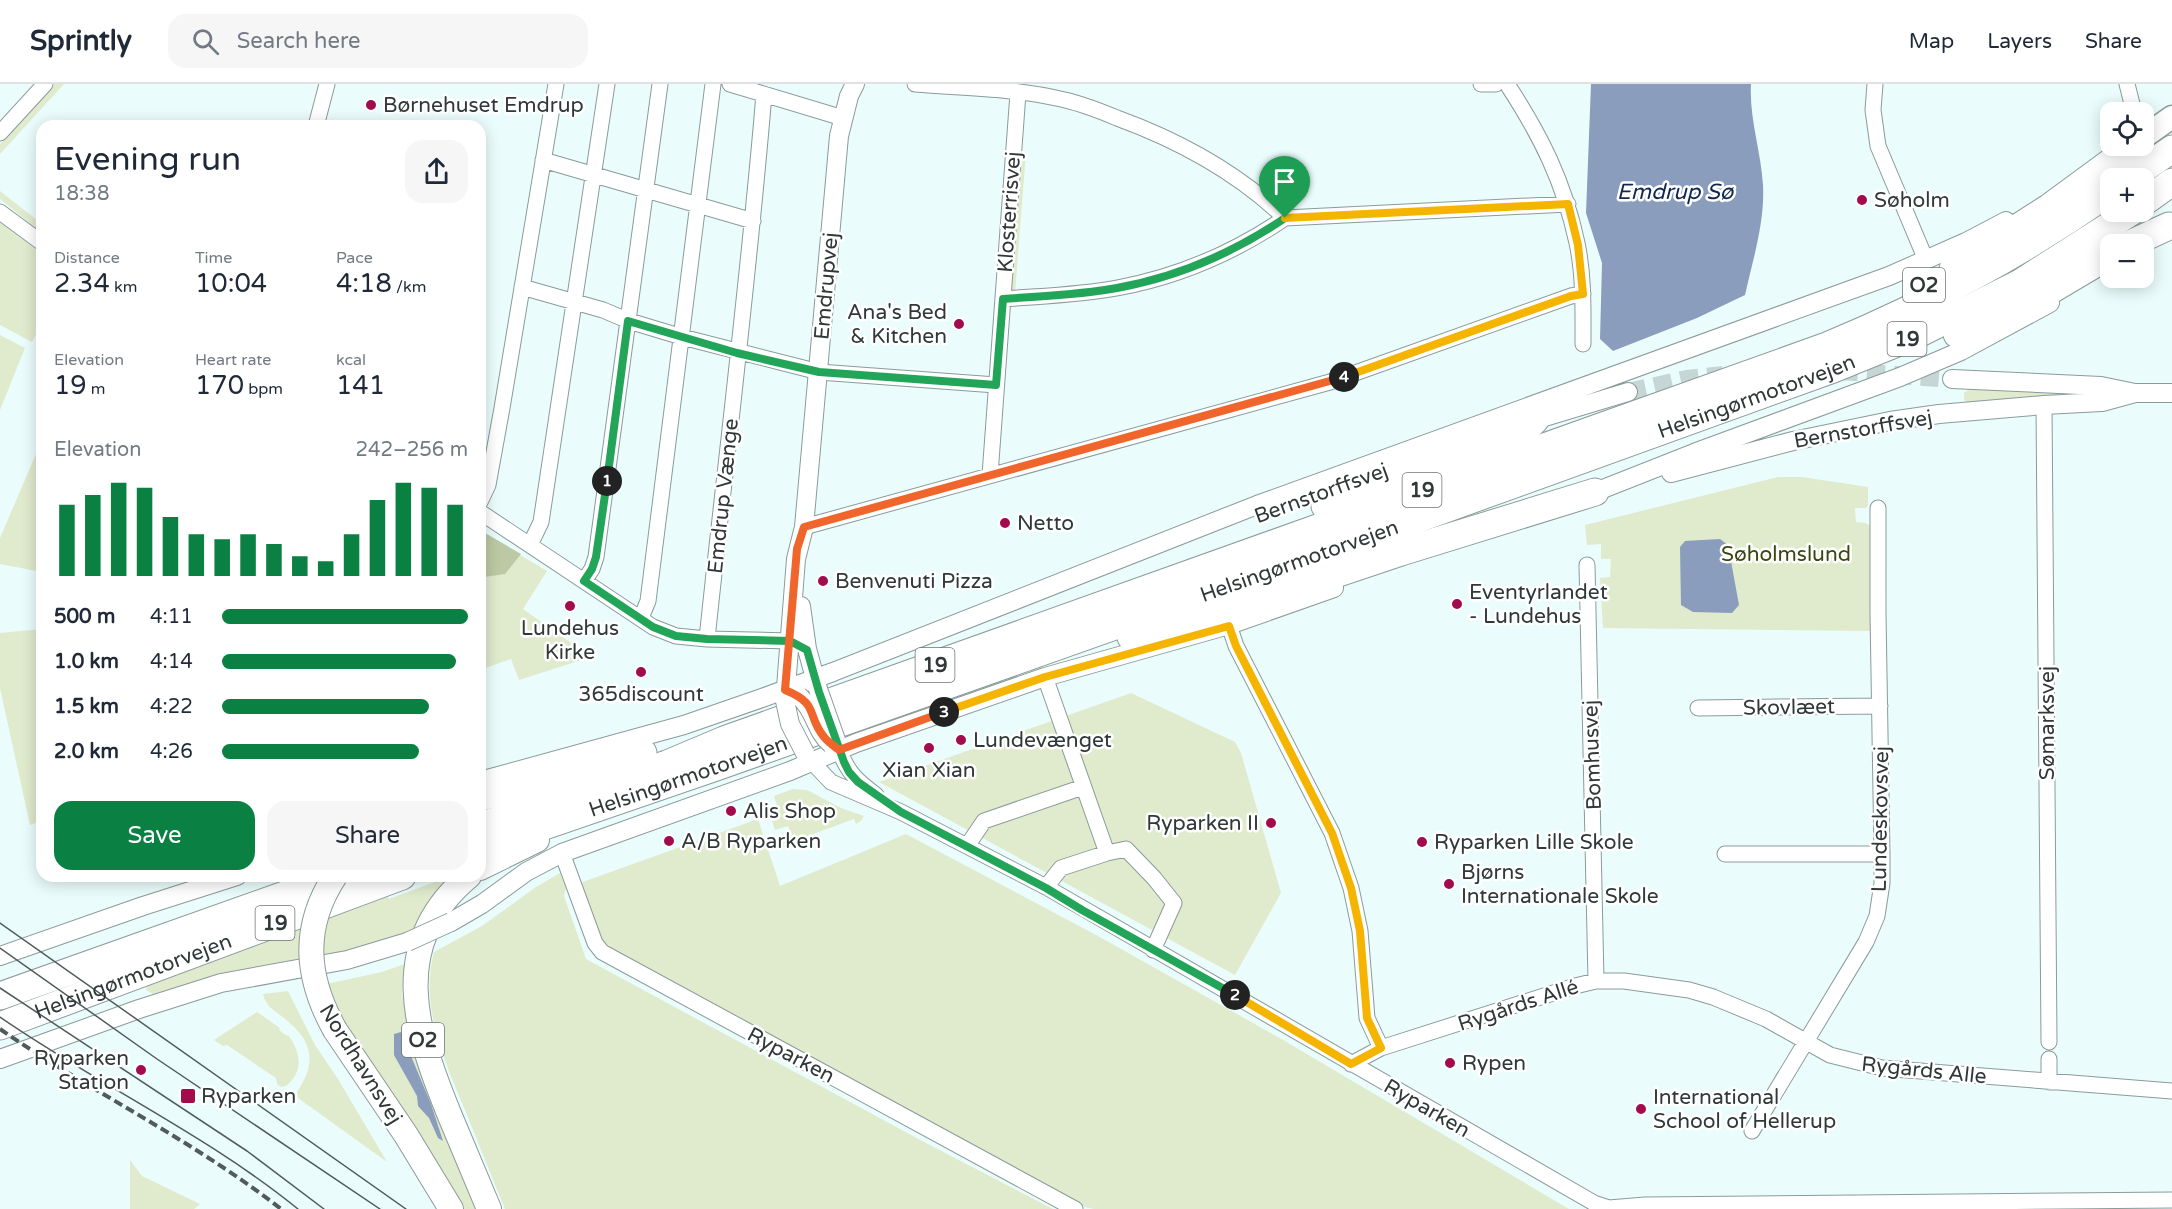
<!DOCTYPE html>
<meta charset="utf-8">
<style>
:root{--surface:#fff;--page:#f6f6f7;--text:#1f2937;--muted:#747a83;--line:#e0e1e3;--accent:#0b8043}
body{margin:0;font-family:"Varela Round",sans-serif;background:var(--page);color:var(--text);height:100vh;display:flex;flex-direction:column;font-size:22px;white-space:nowrap}
*{box-sizing:border-box;margin:0}
p{font-size:20px;color:var(--muted)}
.icon{flex:none;width:33px;height:33px;fill:none;stroke:currentColor;stroke-width:2;stroke-linecap:round;stroke-linejoin:round}
.map{position:relative;flex:1;overflow:hidden}
.sheet{position:absolute;left:36px;top:36px;width:450px;height:762px;display:flex;flex-direction:column;background:var(--surface);border-radius:18px;box-shadow:0 3px 15px #0003}
.sheet>*{flex:none}
.fabs{position:absolute;left:2100px;top:18px;display:grid;gap:12px}
.fabs a{display:grid;place-items:center;width:54px;height:54px;border-radius:12px;background:var(--surface);box-shadow:0 3px 15px #0003;font-size:30px}
.pin{position:absolute;display:grid;place-items:center;width:51px;height:51px;color:#fff;margin:-62px -26px;border-radius:50% 50% 50% 0;rotate:-45deg;box-shadow:0 0 6px #0007}
.pin .icon{rotate:45deg}
.km{position:absolute;width:30px;height:30px;margin:-15px;border-radius:50%;background:#222;color:#fff;font-size:16px;line-height:30px;text-align:center}
.round{display:grid;place-items:center;flex:none;width:63px;height:63px;border-radius:18px;background:var(--page)}
.head{display:flex;align-items:center;justify-content:space-between;height:102px;padding:0 18px}
h1{font-size:33px;font-weight:600;line-height:45px}
.metrics{display:grid;grid-template-columns:repeat(3,1fr);gap:9px;height:102px;padding:6px 18px}
.metrics div{display:grid;align-content:center}
.metrics b{font-size:26px;font-weight:600}
.metrics small{font-size:16px;font-weight:400}
.metrics p{font-size:16px}
.chart{height:168px;padding:12px 18px}
.chart p{display:flex;justify-content:space-between}
.chart svg{width:100%;height:108px;margin-top:6px;stroke:var(--accent);stroke-width:6}
.cta{display:flex;gap:12px;margin-top:auto;padding:12px 18px}
.cta a{flex:1;height:69px;border-radius:18px;background:var(--accent);color:#fff;font-size:24px;font-weight:600;line-height:69px;text-align:center}
.cta a+a{background:var(--page);color:var(--text)}
ul{padding:0 18px;list-style:none;font-size:20px}
li{display:grid;grid-template-columns:96px 72px 1fr;align-items:center;height:45px}
li i{height:15px;border-radius:8px;background:var(--accent)}
header{display:flex;align-items:center;gap:36px;box-sizing:border-box;height:84px;padding:0 30px;background:var(--surface);border-bottom:2px solid var(--line)}
header strong{font-size:28px}
nav{display:flex;gap:33px;margin-inline-start:auto;font-size:21px}
.search{width:420px;height:54px;background:var(--page);display:flex;align-items:center;gap:15px;box-sizing:border-box;padding:0 21px;border-radius:18px;color:var(--muted);font-size:22px}
.map>svg:first-child{display:block}
.green{fill:#e0eacd}
.forest{fill:#bcc9a4}
.water{fill:#8a9dbd}
.lines{fill:none;stroke-linecap:round;stroke-linejoin:round}
.tertiary-tunnel{stroke:#c5d6d5;stroke-width:18;stroke-dasharray:18 9;stroke-linecap:butt}
.minor-casing{stroke:#8a9b9a;stroke-width:17}
.tertiary-casing{stroke:#8a9b9a;stroke-width:20}
.primary-casing{stroke:#8a9b9a;stroke-width:25}
.trunk-casing{stroke:#8a9b9a;stroke-width:26}
.motorway-casing{stroke:#8a9b9a;stroke-width:29}
.minor{stroke:#fff;stroke-width:15}
.tertiary{stroke:#fff;stroke-width:18}
.primary{stroke:#fff;stroke-width:22}
.trunk{stroke:#fff;stroke-width:24}
.motorway{stroke:#fff;stroke-width:27}
.tram{stroke:#525b5b;stroke-width:1.5}
.rail{stroke:#525b5b;stroke-width:4;stroke-dasharray:9 4.5;stroke-linecap:butt}
.tertiary-bridge-casing{stroke:#8a9b9a;stroke-width:20;stroke-linecap:butt}
.trunk-bridge-casing{stroke:#8a9b9a;stroke-width:26;stroke-linecap:butt}
.tertiary-bridge{stroke:#fff;stroke-width:18}
.trunk-bridge{stroke:#fff;stroke-width:24}
.split-1-casing{stroke:#fff;stroke-width:12}
.split-2-casing{stroke:#fff;stroke-width:12}
.split-3-casing{stroke:#fff;stroke-width:12}
.split-4-casing{stroke:#fff;stroke-width:12}
.split-5-casing{stroke:#fff;stroke-width:12}
.split-1{stroke:#22a559;stroke-width:8}
.split-2{stroke:#22a559;stroke-width:8}
.split-3{stroke:#f5b400;stroke-width:8}
.split-4{stroke:#f0652b;stroke-width:8}
.split-5{stroke:#f5b400;stroke-width:8}
.poi-dot{fill:#a20c4d;stroke:#fff;stroke-width:2}
.labels{text-anchor:middle;stroke-width:5;stroke-linejoin:round;paint-order:stroke}
.shield{fill:#fff;stroke:#6f7474;stroke-width:1.5}
.shield-label{font-size:20px;font-weight:bold;fill:#313838}
.poi-label{font-size:21px;fill:#313838;stroke:#fff;text-anchor:start}
.street-label{font-size:21px;fill:#313838;stroke:#fff}
.park-label{font-size:21px;fill:#38470e;stroke:#fff}
.water-label{font-size:22px;font-style:italic;fill:#102751;stroke:#fff}
</style>
<header>
<strong>Sprintly</strong>
<div class="search"><svg class="icon" aria-label="search" viewBox="0 0 24 24"><circle cx="10" cy="10" r="6"/><path d="M15 15l6 6"/></svg>Search here</div>
<nav><a>Map</a><a>Layers</a><a>Share</a></nav>
</header>
<div class="map">
<svg width="2172" height="1125" viewBox="0 0 2172 1125">
<rect width="100%" height="100%" fill="#eafdfc"/>
<path class="green" d="M55,0H64L0,70V60Z
M1021,68H1026L1015,210L1011,207Z
M0,107L42,140V149L0,115Z
M0,139L42,170V239L32,258L0,241Z
M0,251L25,264L0,326Z
M1971,304L2102,309L1969,320L1964,316V309Z
M42,356V488L0,480V454Z
M1778,393H1802L1868,403V421L1866,424H1855L1856,438L1866,439L1870,442V547L1603,544L1600,494L1610,493L1611,475H1601V460L1587,461L1585,441Z
M480,447L547,487L523,525L591,573L519,596L511,575L480,586Z
M42,545V737L30,741L0,604V549Z
M1131,609L1235,658L1241,669L1281,809L1235,891L879,698Z
M793,705L807,706L841,724L864,732L861,737L856,740L854,735L800,755L801,759L784,763L780,759L792,754L788,742L775,746L771,734L776,732L773,723L777,721L774,712Z
M758,735L780,802L906,750L1098,852L1278,953L1569,1125H1094L1081,1122L603,862L580,799Z
M560,789L566,804L564,812L586,875L924,1058L1053,1125H505C492,1094 480,1063 467,1031C446,980 419,924 434,868L482,842L536,803Z
M451,792L434,810L414,847L373,863L156,912L146,906L147,902L387,811L389,815Z
M405,880L402,908L406,935L414,966L481,1125H461L349,948L335,924L326,900L382,888Z
M288,907L315,961L338,995L387,1078L298,1014L297,1008C318,977 312,956 284,934C274,926 266,923 263,910Z
M257,928L280,944L279,946L287,952L288,951C301,968 304,988 286,1002L281,1003L277,1000L276,994L227,961L223,962L214,956Z
M130,1076L142,1092L200,1120L194,1125H130Z"/>
<path class="forest" d="M480,446L521,470L505,490L484,493L480,498Z"/>
<path class="water" d="M1591,0H1751C1749,34 1761,67 1763,101C1765,138 1753,175 1745,211L1697,234L1613,267L1600,255L1602,179L1586,129Z
M1720,455L1728,461L1739,521L1732,529L1693,528L1681,521L1680,463L1685,457Z
M401,948L431,1020L443,1057L438,1054L429,1034L418,1022L417,1012L394,971V950Z"/>
<g class="lines">
<path class="tertiary-tunnel" d="M1840,287L1952,295
M1628,308L1687,295L1723,291"/>
<defs>
<path id="minor" d="M730,0L843,34
M915,0C961,4 1010,4 1056,14C1077,18 1098,26 1117,34C1180,57 1237,88 1285,134
M1481,0H1496
M1507,0C1541,52 1564,98 1577,159C1584,192 1583,226 1583,260
M1875,0L1873,26L1878,62L1926,176
M2127,0L2134,28
M316,42L327,0
M0,49L45,0
M543,76L753,137
M0,128L42,159
M522,203L603,226L629,237L682,253L819,288L996,301
M1003,215C1041,212 1080,211 1117,204C1177,193 1235,168 1285,134L1568,120
M2044,321L2049,958
M990,391L1018,9
M480,418L488,401L502,324L556,0
M480,428L653,543L676,552L707,555L790,557
M804,443L1330,298L1571,212L1583,210
M530,461L541,438L607,0
M1587,481L1596,897
M584,497L592,485L596,473L660,0
M641,534L648,517L713,0
M1229,541L1236,562L1332,749L1351,804L1360,847L1367,934L1381,964
M707,555C726,373 749,192 764,10
M1045,593L1107,769
M1698,624L1880,622
M839,666C848,689 857,697 876,711
M812,678L831,698L901,728L1046,803L1594,1119L1609,1124L1645,1121L2172,1116
M967,762L984,737L1083,703
M562,769L595,859L602,868L1075,1125
M1725,770H1882
M1046,803L1061,784L1107,769L1126,765L1154,794L1174,819L1153,866
M1351,980L1381,964L1575,902L1596,897H1624L1689,906L1713,913L1766,935L1830,971L1882,984L2172,1007
M2049,998V975
M1752,1047L1866,858L1877,832L1882,799V770L1878,529V424"/>
<path id="tertiary" d="M1952,295L2101,302L2135,309H2172
M1525,335L1535,336L1628,308
M1671,389L1793,357L1890,337L1939,330L2044,321L2102,318L2135,309
M1585,412L1694,369L1900,293L1961,267L2050,219
M801,522L807,565L818,605
M785,616L796,475L804,443L839,52L849,12L855,0
M480,697L684,641L762,614L833,588L1257,421L1889,192L1966,158L2006,137
M451,838L482,820L526,788L562,769L790,687L856,659L1045,593L1229,541L1334,504
M0,872L143,822L237,792
M0,975L139,925L221,899L347,876L407,858"/>
<path id="primary" d="M2148,50L2172,33"/>
<path id="trunk" d="M480,715L600,682
M480,784L537,756
M469,792C387,860 415,947 450,1032C463,1063 476,1094 489,1125
M335,946L406,1051L451,1125"/>
<g id="motorway">
<path d="M2130,94L2172,65"/>
<path d="M2144,118L2172,98"/>
<path d="M2130,160L2169,142"/>
<path d="M1953,185L2050,123L2133,62"/>
<path d="M1957,250L2051,206L2110,171"/>
<path d="M1325,422L1530,341L1535,336"/>
<path d="M1131,553L1237,523L1401,468L1595,408"/>
<path d="M600,682L643,669"/>
<path d="M480,742L667,680L724,656L1827,262C1930,219 2019,171 2110,108"/>
<path id="s1" d="M480,764L716,683L1412,437L1833,285L1914,252L2020,199L2131,128"/>
<path d="M0,912L338,792"/>
<path id="s2" d="M0,942L402,792"/>
</g>
</defs>
<use href="#minor" class="minor-casing"/>
<use href="#tertiary" class="tertiary-casing"/>
<use href="#primary" class="primary-casing"/>
<use href="#trunk" class="trunk-casing"/>
<use href="#motorway" class="motorway-casing"/>
<use href="#minor" class="minor"/>
<use href="#tertiary" class="tertiary"/>
<use href="#primary" class="primary"/>
<use href="#trunk" class="trunk"/>
<use href="#motorway" class="motorway"/>
<path class="tram" d="M0,839L406,1125
M0,864L157,975L380,1125
M0,904L247,1067L324,1125
M0,933C97,1000 207,1051 298,1125"/>
<path class="rail" d="M0,945C91,1008 193,1056 281,1125"/>
<defs>
<path id="tertiary-bridge" d="M818,605L836,656
M799,612C816,627 815,647 831,660
M785,617L790,640L805,669
M407,858L451,838"/>
<path id="trunk-bridge" d="M335,792C301,844 306,894 335,946"/>
</defs>
<use href="#tertiary-bridge" class="tertiary-bridge-casing"/>
<use href="#trunk-bridge" class="trunk-bridge-casing"/>
<use href="#tertiary-bridge" class="tertiary-bridge"/>
<use href="#trunk-bridge" class="trunk-bridge"/>
</g>
<g class="lines">
<defs>
<path id="split-1" d="M607,397L628,237L737,269L819,288L996,301L1003,215C1041,212 1080,211 1117,204C1177,193 1235,168 1285,134"/>
<path id="split-2" d="M607,397L596,473L592,485L584,497L653,543L676,552L707,555L790,557L807,566L819,608L844,678L849,688L858,698L901,728L1046,804L1082,826L1235,911"/>
<path id="split-3" d="M944,628L1045,593L1229,542L1236,562L1332,749L1351,804L1360,847L1367,934L1381,964L1351,980L1235,911"/>
<path id="split-4" d="M944,628L839,666C834,662 828,658 824,653C806,631 820,620 785,606L797,465L804,443L1344,293"/>
<path id="split-5" d="M1285,134L1568,120L1578,161L1583,210L1571,212L1344,293"/>
</defs>
<use href="#split-1" class="split-1-casing"/>
<use href="#split-2" class="split-2-casing"/>
<use href="#split-3" class="split-3-casing"/>
<use href="#split-4" class="split-4-casing"/>
<use href="#split-5" class="split-5-casing"/>
<use href="#split-1" class="split-1"/>
<use href="#split-2" class="split-2"/>
<use href="#split-3" class="split-3"/>
<use href="#split-4" class="split-4"/>
<use href="#split-5" class="split-5"/>
</g>
<g class="poi-dot">
<circle cx="371" cy="21" r="6"/>
<circle cx="1862" cy="116" r="6"/>
<circle cx="959" cy="240" r="6"/>
<circle cx="1005" cy="439" r="6"/>
<circle cx="823" cy="497" r="6"/>
<circle cx="1457" cy="520" r="6"/>
<circle cx="570" cy="522" r="6"/>
<circle cx="641" cy="588" r="6"/>
<circle cx="961" cy="656" r="6"/>
<circle cx="929" cy="664" r="6"/>
<circle cx="731" cy="727" r="6"/>
<circle cx="1271" cy="739" r="6"/>
<circle cx="669" cy="757" r="6"/>
<circle cx="1422" cy="758" r="6"/>
<circle cx="1449" cy="800" r="6"/>
<circle cx="1450" cy="979" r="6"/>
<circle cx="141" cy="986" r="6"/>
<rect x="180" y="1004" width="16" height="16" rx="3"/>
<circle cx="1641" cy="1025" r="6"/>
</g>
<g class="labels">
<g class="shield">
<rect x="1903" y="184" width="42" height="34" rx="4.5"/>
<rect x="1887.5" y="238" width="39" height="34" rx="4.5"/>
<rect x="1402.5" y="389" width="39" height="34" rx="4.5"/>
<rect x="915.5" y="564" width="39" height="34" rx="4.5"/>
<rect x="255.5" y="822" width="39" height="34" rx="4.5"/>
<rect x="402" y="939" width="42" height="34" rx="4.5"/>
</g>
<g class="shield-label">
<text x="1924" y="208">O2</text>
<text x="1907" y="262">19</text>
<text x="1422" y="413">19</text>
<text x="935" y="588">19</text>
<text x="275" y="846">19</text>
<text x="423" y="963">O2</text>
</g>
<g class="poi-label">
<text x="383" y="28">Børnehuset Emdrup</text>
<text x="1874" y="123">Søholm</text>
<text x="947" y="235" text-anchor="end">Ana's Bed<tspan x="947" dy="24">&amp; Kitchen</tspan></text>
<text x="1017" y="446">Netto</text>
<text x="835" y="504">Benvenuti Pizza</text>
<text x="1469" y="515">Eventyrlandet<tspan x="1469" dy="24">- Lundehus</tspan></text>
<text x="570" y="551" text-anchor="middle">Lundehus<tspan x="570" dy="24">Kirke</tspan></text>
<text x="641" y="617" text-anchor="middle">365discount</text>
<text x="973" y="663">Lundevænget</text>
<text x="929" y="693" text-anchor="middle">Xian Xian</text>
<text x="743" y="734">Alis Shop</text>
<text x="1259" y="746" text-anchor="end">Ryparken II</text>
<text x="681" y="764">A/B Ryparken</text>
<text x="1434" y="765">Ryparken Lille Skole</text>
<text x="1461" y="795">Bjørns<tspan x="1461" dy="24">Internationale Skole</tspan></text>
<text x="129" y="981" text-anchor="end">Ryparken<tspan x="129" dy="24">Station</tspan></text>
<text x="1462" y="986">Rypen</text>
<text x="201" y="1019">Ryparken</text>
<text x="1653" y="1020">International<tspan x="1653" dy="24">School of Hellerup</tspan></text>
</g>
<g class="street-label">
<text transform="translate(1009 128) rotate(-86)" y="7">Klosterrisvej</text>
<text transform="translate(826 202) rotate(-85)" y="7">Emdrupvej</text>
<text dy="7" stroke="none"><textPath href="#s1" startOffset="1354">Helsingørmotorvejen</textPath></text>
<text transform="translate(1863 345) rotate(-10)" y="7">Bernstorffsvej</text>
<text transform="translate(1321 409) rotate(-20)" y="7">Bernstorffsvej</text>
<text transform="translate(723 412) rotate(-84)" y="7">Emdrup Vænge</text>
<text dy="7" stroke="none"><textPath href="#s1" startOffset="868">Helsingørmotorvejen</textPath></text>
<text transform="translate(1789 623) rotate(-1)" y="7">Skovlæet</text>
<text transform="translate(2047 639) rotate(-90)" y="7">Sømarksvej</text>
<text transform="translate(1592 671) rotate(-92)" y="7">Bomhusvej</text>
<text dy="7" stroke="none"><textPath href="#s1" startOffset="220">Helsingørmotorvejen</textPath></text>
<text transform="translate(1880 735) rotate(-89)" y="7">Lundeskovsvej</text>
<text dy="7" stroke="none"><textPath href="#s2" startOffset="142">Helsingørmotorvejen</textPath></text>
<text transform="translate(1518 921) rotate(-18)" y="7">Rygårds Allé</text>
<text transform="translate(791 971) rotate(28)" y="7">Ryparken</text>
<text transform="translate(361 980) rotate(58)" y="7">Nordhavnsvej</text>
<text transform="translate(1924 986) rotate(6)" y="7">Rygårds Alle</text>
<text transform="translate(1427 1024) rotate(30)" y="7">Ryparken</text>
</g>
<g class="park-label">
<text x="1786" y="477">Søholmslund</text>
</g>
<g class="water-label">
<text x="1675" y="115">Emdrup Sø</text>
</g>
</g>
</svg>
<div class="fabs">
<a><svg class="icon" aria-label="locate" viewBox="0 0 24 24"><circle cx="12" cy="12" r="6"/><path d="M12 2v4M12 18v4M2 12h4M18 12h4"/></svg></a>
<a>+</a>
<a>−</a>
</div>
<div class="pin" style="left:1285px;top:134px;background:#1e9e55"><svg class="icon" aria-label="arrive" viewBox="0 0 24 24"><path d="M6 21V4h12l-3 4 3 4H6"/></svg></div>
<b class="km" style="left:607px;top:397px">1</b>
<b class="km" style="left:1235px;top:911px">2</b>
<b class="km" style="left:944px;top:628px">3</b>
<b class="km" style="left:1344px;top:293px">4</b>
<section class="sheet">
<div class="head"><div><h1>Evening run</h1><p>18:38</p></div><a class="round"><svg class="icon" aria-label="share" viewBox="0 0 24 24"><path d="M12 15V3M7 8l5-5 5 5M5 13v7h14v-7"/></svg></a></div>
<div class="metrics">
<div><p>Distance</p><b>2.34<small> km</small></b></div>
<div><p>Time</p><b>10:04</b></div>
<div><p>Pace</p><b>4:18<small> /km</small></b></div>
</div>
<div class="metrics">
<div><p>Elevation</p><b>19<small> m</small></b></div>
<div><p>Heart rate</p><b>170<small> bpm</small></b></div>
<div><p>kcal</p><b>141</b></div>
</div>
<div class="chart"><p><span>Elevation</span>242–256 m</p>
<svg viewBox="0 0 160 44" preserveAspectRatio="none"><path d="M5 44V15M15 44V11M25 44V6M35 44V8M45 44V20M55 44V27M65 44V29M75 44V27M85 44V31M95 44V36M105 44V38M115 44V27M125 44V13M135 44V6M145 44V8M155 44V15"/></svg>
</div>
<ul>
<li><b>500 m</b>4:11<i style="width:100%"></i></li>
<li><b>1.0 km</b>4:14<i style="width:95%"></i></li>
<li><b>1.5 km</b>4:22<i style="width:84%"></i></li>
<li><b>2.0 km</b>4:26<i style="width:80%"></i></li>
</ul>
<div class="cta"><a>Save</a><a>Share</a></div>
</section>
</div>
